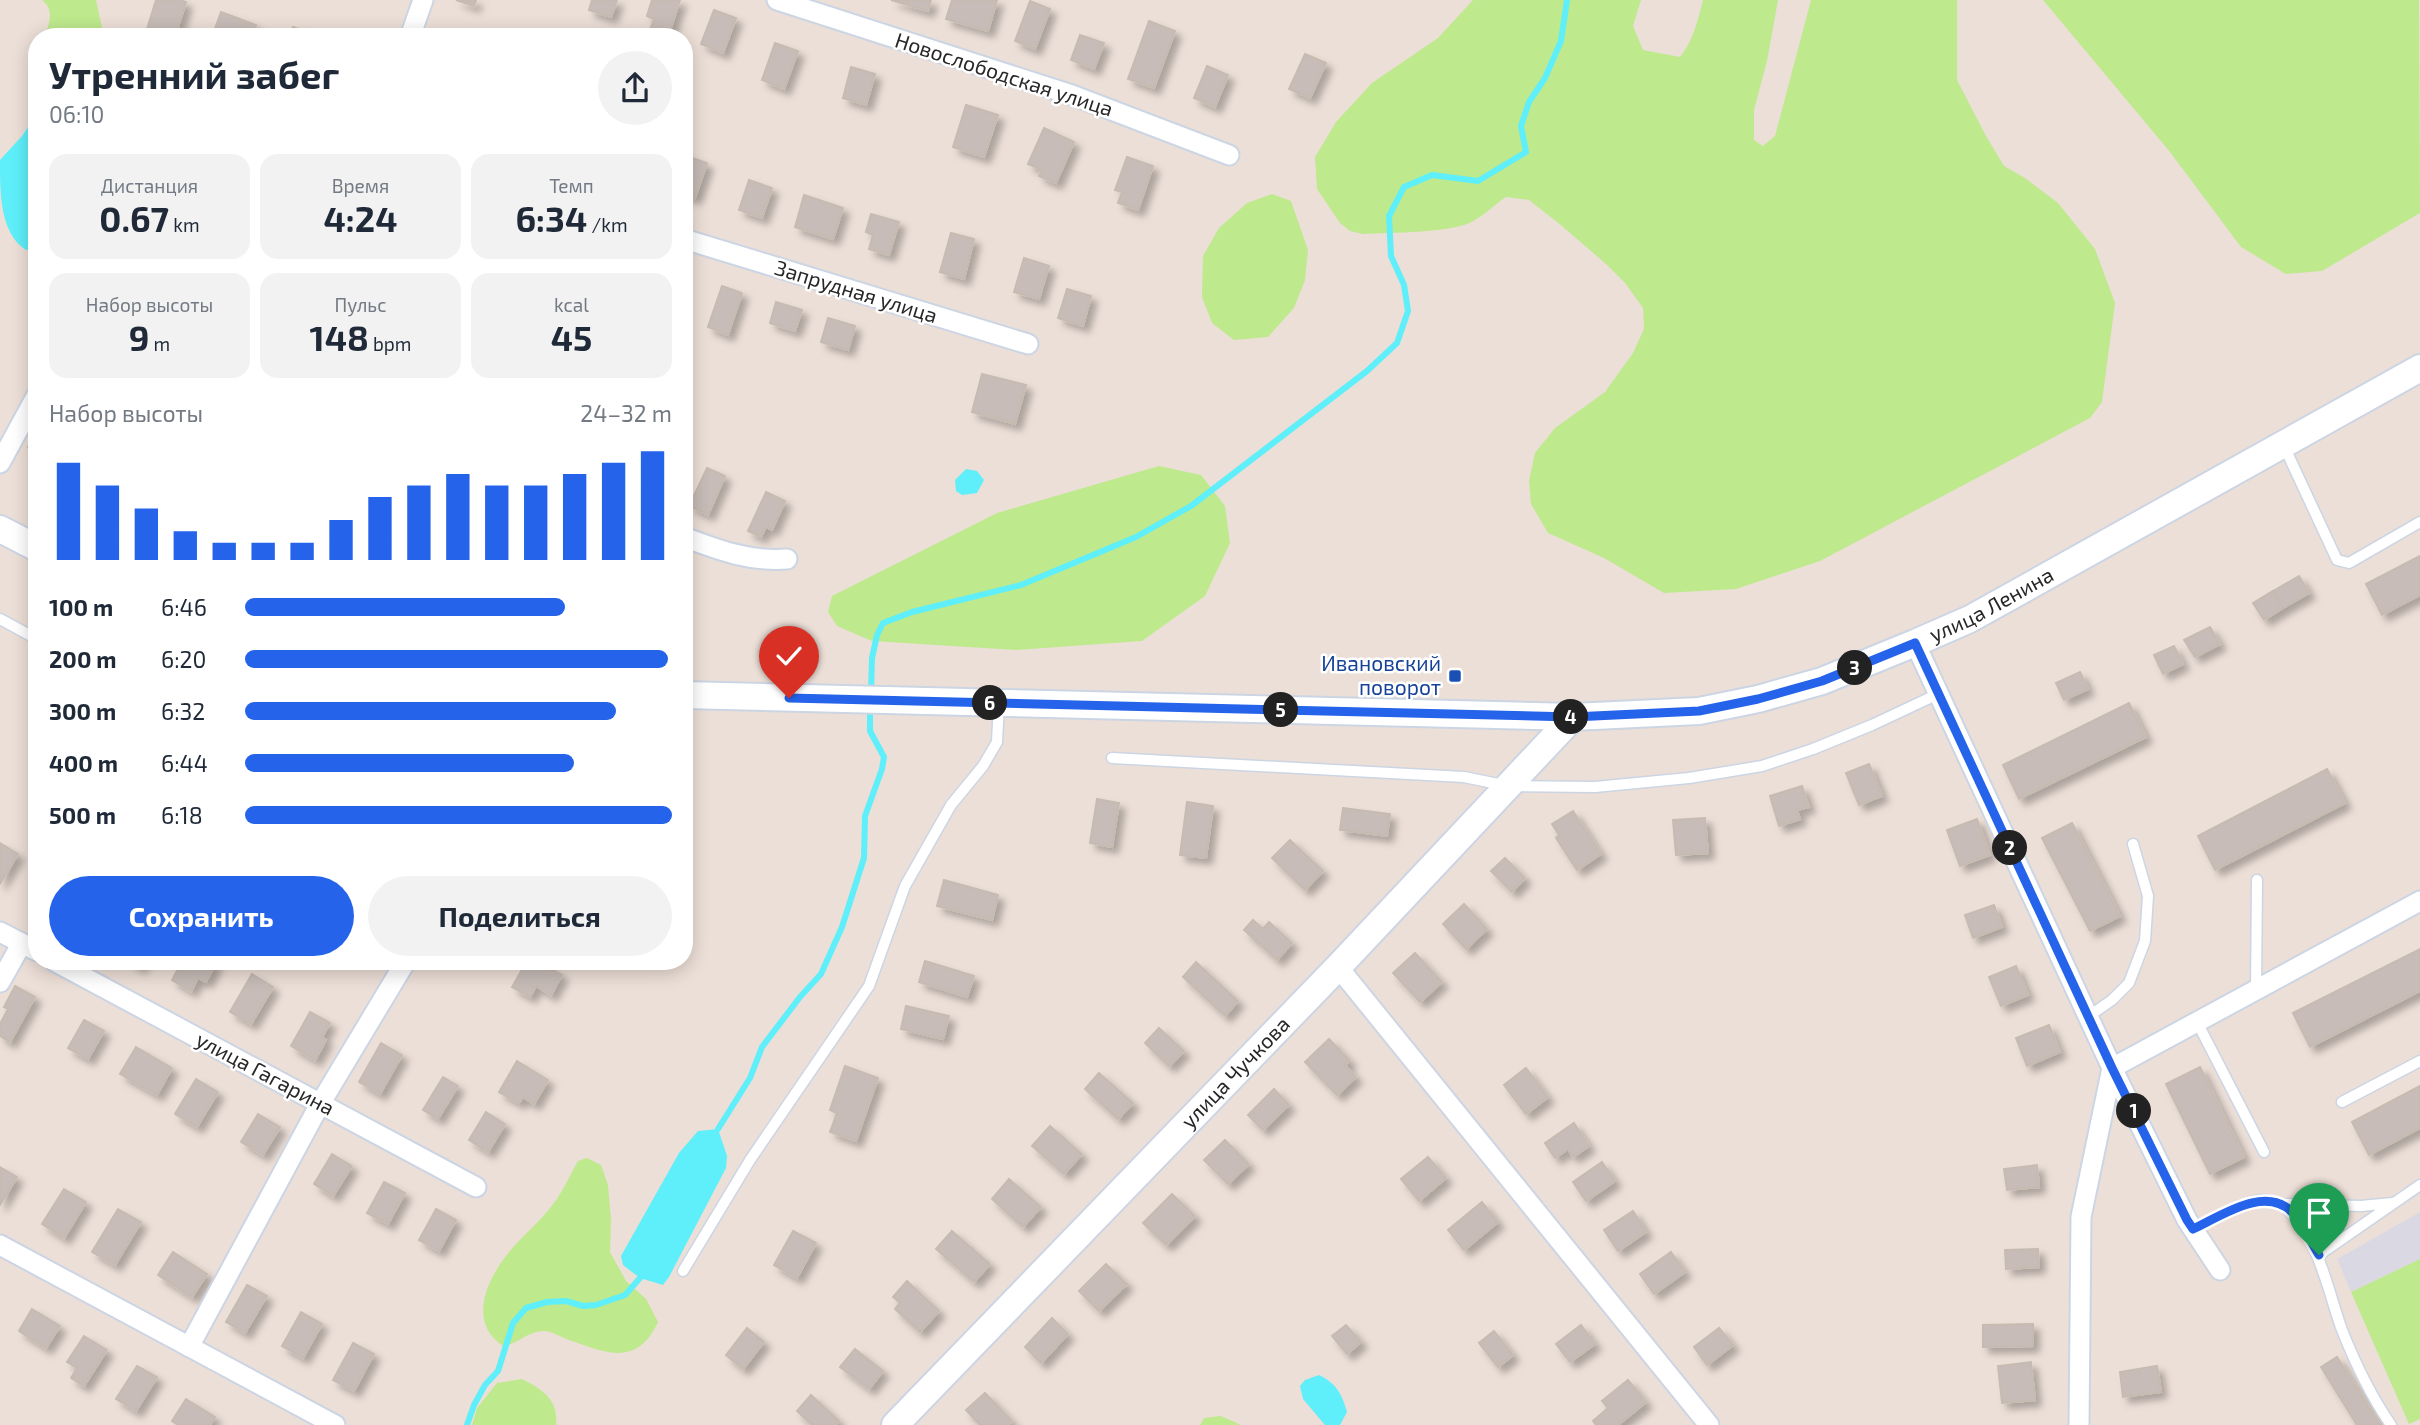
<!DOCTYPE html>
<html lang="ru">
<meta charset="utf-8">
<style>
:root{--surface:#fff;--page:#f2f2f3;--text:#1f2937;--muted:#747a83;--accent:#2563eb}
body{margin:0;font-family:"Exo 2",sans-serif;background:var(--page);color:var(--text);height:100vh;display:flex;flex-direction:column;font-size:26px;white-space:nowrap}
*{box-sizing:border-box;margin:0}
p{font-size:23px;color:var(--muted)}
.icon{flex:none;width:38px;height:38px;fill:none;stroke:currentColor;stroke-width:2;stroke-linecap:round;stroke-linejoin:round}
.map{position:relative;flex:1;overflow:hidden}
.side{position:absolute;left:28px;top:28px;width:665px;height:942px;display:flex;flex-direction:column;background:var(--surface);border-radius:28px;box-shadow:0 4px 18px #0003}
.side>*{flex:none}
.pin{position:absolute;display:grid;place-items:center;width:60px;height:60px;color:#fff;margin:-72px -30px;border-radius:50% 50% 50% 0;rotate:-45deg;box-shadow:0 0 7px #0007}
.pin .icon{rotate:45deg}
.km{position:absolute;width:35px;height:35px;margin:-18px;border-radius:50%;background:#222;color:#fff;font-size:19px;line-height:35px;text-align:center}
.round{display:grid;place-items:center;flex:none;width:74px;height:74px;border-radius:37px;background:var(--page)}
.summary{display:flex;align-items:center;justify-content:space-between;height:119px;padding:0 21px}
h1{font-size:38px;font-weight:700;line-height:52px}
.metrics{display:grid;grid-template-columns:repeat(3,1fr);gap:10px;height:119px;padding:7px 21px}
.metrics div{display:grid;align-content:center;border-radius:18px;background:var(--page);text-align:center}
.metrics b{font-size:35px;font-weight:700}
.metrics small{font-size:19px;font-weight:400}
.metrics p{font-size:19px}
.chart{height:196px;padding:14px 21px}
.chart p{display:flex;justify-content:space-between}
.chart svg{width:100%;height:126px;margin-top:7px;stroke:var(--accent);stroke-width:6}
.primary-button{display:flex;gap:14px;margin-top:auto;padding:14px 21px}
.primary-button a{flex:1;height:80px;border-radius:42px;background:var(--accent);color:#fff;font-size:28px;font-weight:700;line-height:80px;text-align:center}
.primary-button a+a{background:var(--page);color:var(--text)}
ul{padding:0 21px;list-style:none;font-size:23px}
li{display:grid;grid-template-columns:112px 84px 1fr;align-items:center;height:52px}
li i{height:18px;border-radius:9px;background:var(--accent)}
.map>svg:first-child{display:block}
.industrial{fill:#dad9e3}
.green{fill:#bee98d}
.water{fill:#5eeffa}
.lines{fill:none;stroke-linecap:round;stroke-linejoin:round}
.stream{stroke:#5eeffa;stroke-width:6}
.building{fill:#c7bcb7;stroke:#c7bbb1;stroke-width:2;filter:url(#shadow)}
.lane-casing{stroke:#ccd5e3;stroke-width:13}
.street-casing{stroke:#ccd5e3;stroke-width:23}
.secondary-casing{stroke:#ccd5e3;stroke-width:30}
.lane{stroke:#fff;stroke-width:10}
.street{stroke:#fff;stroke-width:19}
.secondary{stroke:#fff;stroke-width:26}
.route-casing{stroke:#fff;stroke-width:14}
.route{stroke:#2563eb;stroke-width:9}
.transit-dot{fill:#1a4fb4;stroke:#fff;stroke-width:2.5}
.labels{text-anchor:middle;stroke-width:5;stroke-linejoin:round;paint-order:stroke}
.street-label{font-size:21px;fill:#272727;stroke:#fff}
.transit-label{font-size:21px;fill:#164399;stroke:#fff;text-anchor:end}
</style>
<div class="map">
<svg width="2420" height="1425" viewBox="0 0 2420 1425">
<defs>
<filter id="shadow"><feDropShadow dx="6" dy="6" stdDeviation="3.5" flood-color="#0004"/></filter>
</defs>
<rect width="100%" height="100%" fill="#ecdfd7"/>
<path class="industrial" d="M2420,1212V1259L2351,1292L2337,1259Z"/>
<path class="green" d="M42,0H96L104,37H45C49,23 55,10 42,0Z
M1473,0H1641L1633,26L1643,50L1680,57C1693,41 1698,20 1703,0H1778L1767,61L1754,110V140L1763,146L1775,136L1811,0H1957V80L1986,136L2004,166L2025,178L2058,203L2095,249L2115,303L2102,402L2090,418L1820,561L1736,589L1664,593L1604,558L1548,533L1531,504L1529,481L1535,453L1555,428L1605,392L1633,353L1644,329L1643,308L1625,283L1606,264L1562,226L1529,200L1506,197C1495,204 1486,214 1475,220C1454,234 1390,232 1363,234L1350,231L1340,223L1317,189L1315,157L1336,122L1372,83L1438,38Z
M2043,0H2419L2420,213L2322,271L2286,274L2241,247L2170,152Z
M1272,194L1291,201L1308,250L1305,280L1294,308L1268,337L1234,340L1212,323L1202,297L1203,256L1219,228L1247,203Z
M1159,466L1201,475L1225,506L1230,543L1205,596L1142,641L1016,650L872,641L837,626L828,612L832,596L997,513Z
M587,1158L601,1165L608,1185L611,1220L610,1252L626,1281L646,1299L658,1322C636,1369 603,1352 564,1338C558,1335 550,1331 544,1331C527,1331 519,1344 503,1346C467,1322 487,1279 509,1252C523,1235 541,1221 554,1203C563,1191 570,1175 578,1161Z
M2420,1259V1419L2409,1424L2351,1292Z
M522,1379C542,1389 559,1400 556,1425H472L477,1408L497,1383Z
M1221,1416L1241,1425H1200L1204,1418Z"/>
<path class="water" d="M37,114V247L26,250C0,233 0,194 0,160L22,136Z
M966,469L977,471L984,480L977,493L962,495L956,491L955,480Z
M718,1129L727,1156L726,1168L669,1277L663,1285L640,1278L623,1265L621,1256L679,1153L698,1131Z
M1319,1375C1336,1383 1342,1394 1347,1412L1340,1425H1325L1303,1399L1300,1386L1305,1380Z"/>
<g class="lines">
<path class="stream" d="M871,692L872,658L877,635L883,623L912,612L1021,585L1136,537L1191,506L1367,371L1397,343L1408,311L1404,285L1391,256L1389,216L1404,187L1432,175L1478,181L1526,152L1521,126L1529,102L1545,78L1561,41L1567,0
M718,1129L750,1078L762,1047L800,997L821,974L842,927L864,858L865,816L882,769L884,757L870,731V706
M467,1425L474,1405L485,1385L498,1371L513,1323L526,1308L547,1302L566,1301L583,1306L596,1305L625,1295L640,1278"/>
</g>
<path class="building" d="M156,0H179L186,2L175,37L147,29Z
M456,0H476L474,6Z
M592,0H617L611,17L589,10Z
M652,0H680L668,37L648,35L654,19L647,16Z
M891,0H931L928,11Z
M952,0H997L988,31L946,19Z
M1030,1L1050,9L1035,49L1015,41Z
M714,10L736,18L723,53L701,44Z
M221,12L256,25L252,37H212Z
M1149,21L1175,31L1154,88L1128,79Z
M293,27L314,34L313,37H290Z
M1080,35L1104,43L1094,69L1071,60Z
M775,43L798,51L784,89L762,80Z
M1305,54L1326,63L1310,98L1289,89Z
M1207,66L1228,75L1215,107L1194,98Z
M851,67L875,74L866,105L843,98Z
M966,105L998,115L984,157L953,147Z
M1044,128L1074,142L1056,183L1039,176L1042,170L1028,164Z
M684,155L707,163L695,198L684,194Z
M1127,157L1153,166L1138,210L1118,203L1122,192L1115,190Z
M749,180L772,188L762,218L739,210Z
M804,195L843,208L833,239L795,227Z
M871,214L899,222L889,255L869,249L873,235L866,232Z
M951,233L974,239L964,279L940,272Z
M1024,258L1049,266L1039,299L1014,292Z
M722,286L742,293L728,335L708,327Z
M1067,289L1091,296L1083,326L1058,318Z
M776,302L802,310L795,331L770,323Z
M828,318L855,326L848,350L821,342Z
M982,374L1026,385L1015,424L972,412Z
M37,434V452L28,447Z
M707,468L725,476L708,515L689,506Z
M766,492L785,501L772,530L766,527L761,537L748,531Z
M2420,556V595L2382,615L2366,584Z
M2299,576L2309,593L2283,608L2273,591Z
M2273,591L2283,608L2264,620L2253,603Z
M2210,627L2220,644L2195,657L2184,640Z
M2174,646L2183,664L2163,674L2154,655Z
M2080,672L2088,689L2064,700L2056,683Z
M2129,703L2146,737L2019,799L2003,765Z
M1869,764L1882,796L1859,805L1846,773Z
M2327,769L2345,803L2215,870L2198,836Z
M1802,786L1809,807L1797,810L1800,819L1779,826L1770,796Z
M1097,799L1119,803L1112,847L1090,843Z
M1187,802L1213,806L1206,858L1180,855Z
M1343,808L1390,814L1387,836L1340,830Z
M1573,811L1601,854L1577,870L1556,838L1559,835L1552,824Z
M1705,818L1708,853L1676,855L1673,820Z
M1977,819L1990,855L1960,866L1947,830Z
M2072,823L2120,916L2090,931L2042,838Z
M1290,840L1323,871L1305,890L1272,858Z
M0,843L18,854L0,884Z
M1505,858L1525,878L1512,892L1491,871Z
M944,880L998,895L992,920L937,906Z
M1464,904L1487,929L1466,949L1443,924Z
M1994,905L2002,927L1973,938L1965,915Z
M1253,920L1263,929L1269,922L1292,943L1277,960L1244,930Z
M2420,949V991L2310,1047L2293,1013Z
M1415,953L1442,982L1420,1002L1393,973Z
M128,961H143L140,967Z
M182,961H212L216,963L206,982L198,978L191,991L172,980Z
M527,961H537L562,975L551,995L536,986L530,997L512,987Z
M925,961L974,976L967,997L919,982Z
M1196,962L1238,1001L1225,1016L1183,977Z
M2016,966L2028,995L2001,1006L1989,977Z
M252,974L273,987L251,1024L230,1012Z
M15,986L35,997L10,1042L0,1036V1024L8,1009L4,1007Z
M906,1006L949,1016L943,1039L901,1029Z
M310,1012L330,1023L322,1037L326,1040L315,1060L291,1046Z
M84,1020L104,1031L88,1059L68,1048Z
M2049,1025L2060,1052L2027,1066L2016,1038Z
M1159,1028L1184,1051L1169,1066L1145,1043Z
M1329,1039L1350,1061L1345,1065L1356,1077L1337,1095L1305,1062Z
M381,1043L402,1055L380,1094L359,1082Z
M136,1047L172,1068L157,1095L120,1074Z
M517,1061L548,1080L534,1104L523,1097L519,1103L499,1092Z
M845,1066L878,1078L856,1141L830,1132L837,1113L830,1110Z
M2200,1067L2244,1157L2210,1174L2166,1084Z
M1526,1068L1548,1097L1526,1114L1504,1085Z
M1099,1073L1133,1103L1118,1119L1085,1089Z
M443,1077L458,1086L438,1119L423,1110Z
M196,1079L218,1092L197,1127L175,1114Z
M2420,1086V1128L2369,1155L2352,1122Z
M1274,1089L1289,1105L1263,1130L1248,1115Z
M486,1112L505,1124L488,1152L469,1140Z
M258,1114L280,1127L263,1155L241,1142Z
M1574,1123L1589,1146L1573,1157L1568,1149L1555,1158L1545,1143Z
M1050,1126L1082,1154L1064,1174L1032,1146Z
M1225,1140L1249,1164L1228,1184L1204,1160Z
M332,1154L352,1166L333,1196L314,1184Z
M1428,1157L1446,1178L1419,1201L1401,1179Z
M1602,1162L1615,1181L1586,1201L1573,1182Z
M2037,1165L2039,1187L2007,1190L2004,1169Z
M0,1167L17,1177L0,1205Z
M1009,1179L1041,1207L1023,1227L992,1199Z
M384,1182L405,1193L388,1224L367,1213Z
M64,1189L86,1202L64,1238L42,1224Z
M1172,1194L1195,1216L1166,1245L1143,1223Z
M1482,1202L1498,1222L1464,1250L1448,1230Z
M118,1209L141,1222L115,1265L92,1252Z
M436,1209L456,1220L439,1251L419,1240Z
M1633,1211L1646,1232L1618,1251L1604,1230Z
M793,1231L816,1243L797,1278L774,1265Z
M952,1231L990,1264L974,1282L936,1249Z
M2038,1249L2039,1267L2006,1269L2005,1250Z
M173,1252L207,1274L192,1297L158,1275Z
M1671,1252L1685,1272L1654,1294L1640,1274Z
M1106,1264L1127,1284L1099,1311L1079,1291Z
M907,1281L939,1311L920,1332L895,1309L900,1303L893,1297Z
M247,1285L267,1296L245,1333L226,1322Z
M32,1309L60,1326L46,1348L19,1331Z
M301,1312L322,1324L303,1358L282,1346Z
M1052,1318L1068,1334L1041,1363L1025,1347Z
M2033,1324V1346L1983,1347V1325Z
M1346,1325L1361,1342L1347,1354L1332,1336Z
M1581,1325L1595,1344L1570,1362L1556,1344Z
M747,1328L764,1342L743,1369L726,1355Z
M1719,1328L1733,1345L1707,1365L1694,1347Z
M1494,1331L1513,1355L1498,1367L1479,1343Z
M84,1336L107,1350L84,1386L71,1378L77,1368L67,1362Z
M353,1343L374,1354L354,1391L333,1380Z
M855,1349L883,1371L869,1389L840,1367Z
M2337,1357L2380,1425H2357L2321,1367Z
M2031,1362L2035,1400L2002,1403L1998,1366Z
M137,1366L157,1377L136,1411L116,1399Z
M2157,1366L2161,1392L2123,1397L2120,1372Z
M1628,1380L1646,1402L1618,1425H1596L1593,1421L1608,1408L1602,1401Z
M985,1393L1012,1421L1008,1425H980L966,1410Z
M811,1395L839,1421L835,1425H812L797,1411Z
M186,1399L215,1417L210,1425H178L172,1421Z"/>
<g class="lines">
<defs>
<path id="lane" d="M2284,446L2337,560L2349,563L2420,522
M0,619L37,639
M1112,758L1464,777L1508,786L1595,787L1689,778L1762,766L1813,749L1872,725L1938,694
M2256,990L2257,880
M2089,1016L2112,1000L2129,983L2145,941L2148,896L2133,844
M2197,1022L2264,1152
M2342,1102L2420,1061
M2281,1204L2361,1206L2392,1203
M2193,1229C2210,1222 2246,1200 2262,1200C2312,1200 2328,1294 2342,1330C2355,1363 2371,1396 2391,1425
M2319,1255L2420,1185
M683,1271L750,1160L869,986L905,886L951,805L983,766L997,742L999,704"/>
<path id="street" d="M777,0L1072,95L1229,155
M410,37L423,0
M684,239L1028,344
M0,463L37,395
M684,537C718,550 750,562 787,559
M1915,643L2112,1068L2187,1220L2220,1270
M0,932L37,951
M54,961L476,1187
M1338,967L1709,1425
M0,982L22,943
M0,1245L335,1425
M189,1347L320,1104L406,961
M2079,1425L2081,1217L2112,1068L2420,901"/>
<g id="secondary">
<path d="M0,529L37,548"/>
<path id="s1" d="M684,695L1573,717L1699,711L1758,699L1822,681L1915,643L1970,619L2420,368"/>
<path id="s2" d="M895,1425L1338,967L1573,717"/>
</g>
</defs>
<use href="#lane" class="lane-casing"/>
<use href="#street" class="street-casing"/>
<use href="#secondary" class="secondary-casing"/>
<use href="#lane" class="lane"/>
<use href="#street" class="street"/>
<use href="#secondary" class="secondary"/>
</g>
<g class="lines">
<defs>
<path id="route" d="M789,698L1573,717L1699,711L1758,699L1822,681L1915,643L2112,1068L2187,1220L2193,1229C2221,1216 2266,1184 2293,1213C2303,1224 2311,1242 2319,1255"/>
</defs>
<use href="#route" class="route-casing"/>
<use href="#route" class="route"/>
</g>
<rect class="transit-dot" x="1448" y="669" width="14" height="14" rx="3.5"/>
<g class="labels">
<g class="street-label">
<text transform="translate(1004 75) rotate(18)" y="7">Новослободская улица</text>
<text transform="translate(856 292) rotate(17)" y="7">Запрудная улица</text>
<text dy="7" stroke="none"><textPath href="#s1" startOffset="1328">улица Ленина</textPath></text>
<text dy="7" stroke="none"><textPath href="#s2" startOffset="490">улица Чучкова</textPath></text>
<text transform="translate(265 1074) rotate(28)" y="7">улица Гагарина</text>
</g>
<g class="transit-label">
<text x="1441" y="671">Ивановский<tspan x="1441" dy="24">поворот</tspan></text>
</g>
</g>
</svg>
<div class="pin" style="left:2319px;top:1255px;background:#1e9e55"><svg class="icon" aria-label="arrive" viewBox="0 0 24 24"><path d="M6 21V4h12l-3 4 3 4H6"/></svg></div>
<div class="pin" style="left:789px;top:698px;background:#d93025"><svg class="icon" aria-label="check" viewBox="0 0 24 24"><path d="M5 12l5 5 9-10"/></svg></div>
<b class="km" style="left:2134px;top:1111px">1</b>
<b class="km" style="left:2010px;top:848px">2</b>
<b class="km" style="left:1855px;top:668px">3</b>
<b class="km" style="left:1571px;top:717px">4</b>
<b class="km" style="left:1281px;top:710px">5</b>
<b class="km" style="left:990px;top:703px">6</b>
<section class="side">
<div class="summary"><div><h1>Утренний забег</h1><p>06:10</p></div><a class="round"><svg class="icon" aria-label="share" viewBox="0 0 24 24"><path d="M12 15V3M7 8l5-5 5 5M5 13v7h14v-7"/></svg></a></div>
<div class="metrics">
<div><p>Дистанция</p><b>0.67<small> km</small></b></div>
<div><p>Время</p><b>4:24</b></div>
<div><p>Темп</p><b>6:34<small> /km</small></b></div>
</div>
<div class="metrics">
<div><p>Набор высоты</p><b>9<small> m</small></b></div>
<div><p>Пульс</p><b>148<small> bpm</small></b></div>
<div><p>kcal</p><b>45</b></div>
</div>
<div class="chart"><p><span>Набор высоты</span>24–32 m</p>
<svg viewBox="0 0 160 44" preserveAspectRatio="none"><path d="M5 44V10M15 44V18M25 44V26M35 44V34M45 44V38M55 44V38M65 44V38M75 44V30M85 44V22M95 44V18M105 44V14M115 44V18M125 44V18M135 44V14M145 44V10M155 44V6"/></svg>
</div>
<ul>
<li><b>100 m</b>6:46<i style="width:75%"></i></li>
<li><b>200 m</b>6:20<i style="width:99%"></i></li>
<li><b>300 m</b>6:32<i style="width:87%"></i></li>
<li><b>400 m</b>6:44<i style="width:77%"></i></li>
<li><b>500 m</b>6:18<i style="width:100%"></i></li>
</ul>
<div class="primary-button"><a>Сохранить</a><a>Поделиться</a></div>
</section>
</div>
